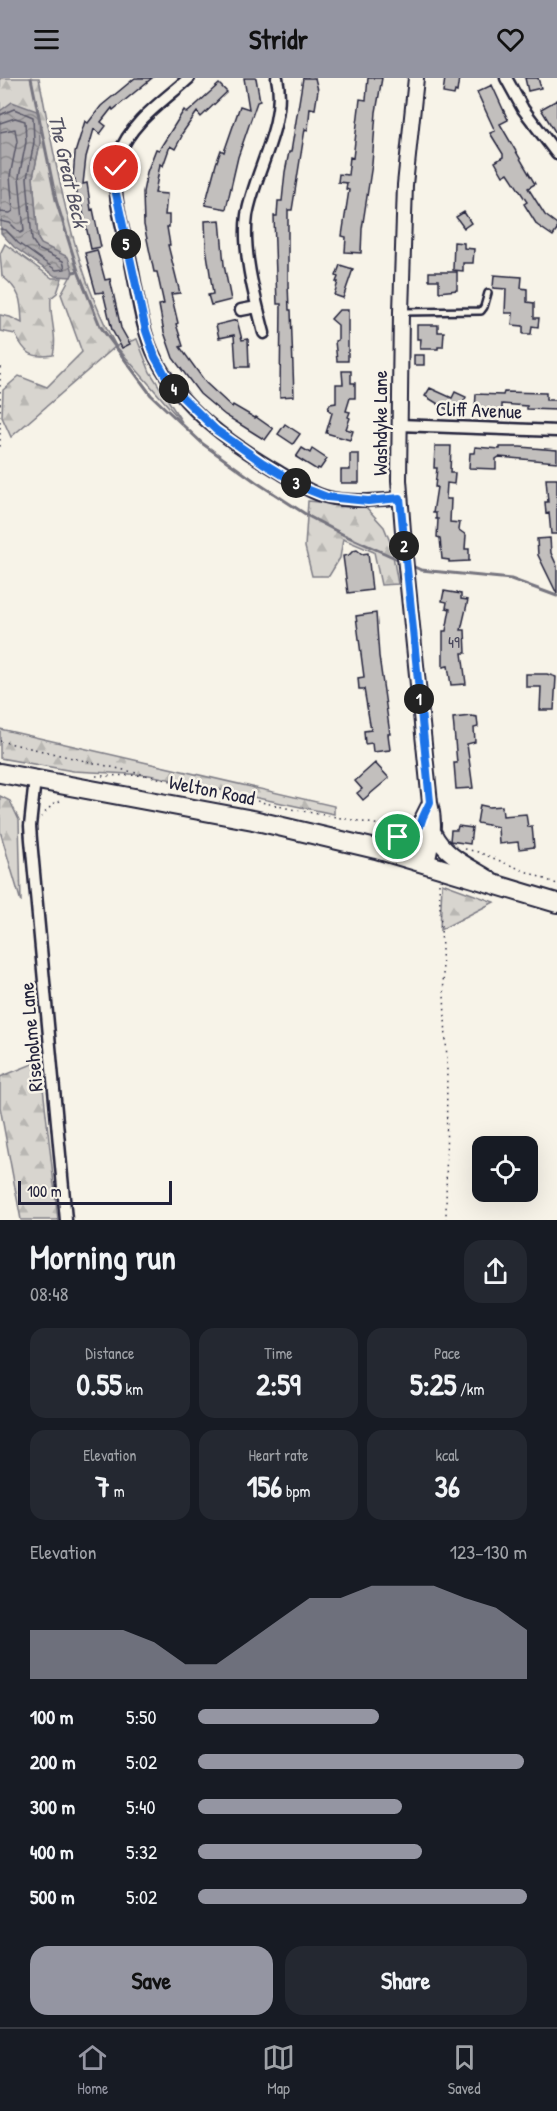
<!DOCTYPE html>
<meta charset="utf-8">
<style>
:root{--surface:#171b24;--page:#242831;--text:#f1f3f6;--muted:#9ea1a6;--line:#363941;--accent:#9495a2}
body{margin:0;font-family:"Patrick Hand",sans-serif;background:var(--page);color:var(--text);height:100vh;display:flex;flex-direction:column;font-size:22px;white-space:nowrap}
*{box-sizing:border-box;margin:0}
p{font-size:20px;color:var(--muted)}
.icon{flex:none;width:33px;height:33px;fill:none;stroke:currentColor;stroke-width:2;stroke-linecap:round;stroke-linejoin:round}
.map{position:relative;height:1142px;overflow:hidden}
.sheet{display:flex;flex-direction:column;background:var(--surface);flex:1}
.sheet>*{flex:none}
.controls{position:absolute;left:472px;top:1058px;display:grid;gap:12px}
.controls a{display:grid;place-items:center;width:66px;height:66px;border-radius:12px;background:var(--surface);box-shadow:0 6px 24px #0002;font-size:30px}
.scale{position:absolute;left:18px;bottom:15px;width:154px;box-sizing:border-box;padding-left:6px;border:3px solid #22223b;border-top:0;font-size:16px;line-height:21px;white-space:nowrap;color:#22223b;-webkit-text-stroke:4px #f7f3e8;paint-order:stroke}
.pin{position:absolute;display:grid;place-items:center;width:51px;height:51px;color:#fff;margin:-26px;border:3px solid #fff;border-radius:50%;box-shadow:0 2px 6px #0007}
.km{position:absolute;width:30px;height:30px;margin:-15px;border-radius:50%;background:#222;color:#fff;font-size:16px;line-height:30px;text-align:center}
.round{display:grid;place-items:center;flex:none;width:63px;height:63px;border-radius:18px;background:var(--page)}
.summary{display:flex;align-items:center;justify-content:space-between;height:102px;padding:0 30px}
h1{font-size:33px;font-weight:800;line-height:45px}
.figures{display:grid;grid-template-columns:repeat(3,1fr);gap:9px;height:102px;padding:6px 30px}
.figures div{display:grid;align-content:center;border-radius:15px;background:var(--page);text-align:center}
.figures b{font-size:30px;font-weight:800}
.figures small{font-size:16px;font-weight:400}
.figures p{font-size:16px}
.chart{height:168px;padding:12px 30px}
.chart p{display:flex;justify-content:space-between}
.chart svg{width:100%;height:108px;margin-top:6px;fill:var(--accent);opacity:.7}
.action{display:flex;gap:12px;margin-top:auto;padding:12px 30px}
.action a{flex:1;height:69px;border-radius:18px;background:var(--accent);color:#111;font-size:24px;font-weight:800;line-height:69px;text-align:center}
.action a+a{background:var(--page);color:var(--text)}
ul{padding:0 30px;list-style:none;font-size:20px}
li{display:grid;grid-template-columns:96px 72px 1fr;align-items:center;height:45px}
li i{height:15px;border-radius:8px;background:var(--accent)}
header{display:flex;justify-content:space-between;align-items:center;height:78px;padding:0 30px;background:var(--accent);color:#111;font-size:27px;font-weight:800}
.tabs{display:flex;justify-content:space-around;align-items:center;height:84px;border-top:2px solid var(--line);background:var(--surface);font-size:16px;color:var(--muted)}
.tabs a{display:grid;justify-items:center;gap:3px}
.tabs .current{color:var(--accent)}
.map>svg:first-child{display:block}
.green{fill:#d8d5cf;stroke:#7d7c85;stroke-width:1.5}
.forest{fill:url(#forest-firs);stroke:#7d7c85;stroke-width:1.5}
.water{fill:url(#water-waves);stroke:#76747f;stroke-width:1.5}
.lines{fill:none;stroke-linecap:round;stroke-linejoin:round}
.shore{stroke:#5a5969;stroke-width:1.5}
.stream{stroke:#76747f;stroke-width:3}
.building{fill:#c2bfbd;stroke:#22223b;stroke-width:1.5}
.lane-casing{stroke:#22223b;stroke-width:10}
.street-casing{stroke:#22223b;stroke-width:15}
.secondary-casing{stroke:#22223b;stroke-width:18}
.highway-casing{stroke:#22223b;stroke-width:22}
.path{stroke:#22223b;stroke-width:1.5;stroke-dasharray:1.5 4.5;stroke-linecap:butt}
.lane{stroke:#f7f3e8;stroke-width:5}
.street{stroke:#f7f3e8;stroke-width:10}
.secondary{stroke:#f7f3e8;stroke-width:14}
.highway{stroke:#f7f3e8;stroke-width:18}
.route-casing{stroke:#fff;stroke-width:12}
.route{stroke:#1a73e8;stroke-width:8}
.labels{text-anchor:middle;stroke-width:5;stroke-linejoin:round;paint-order:stroke}
.number-label{font-size:16px;fill:#4a495c}
.street-label{font-size:20px;fill:#22223b;stroke:#f7f3e8}
.water-label{font-size:21px;font-style:italic;fill:#535263;stroke:#f7f3e8}
</style>
<header><svg class="icon" aria-label="menu" viewBox="0 0 24 24"><path d="M4 6h16M4 12h16M4 18h16"/></svg>Stridr<svg class="icon" aria-label="heart" viewBox="0 0 24 24"><path d="M12 20l-8-8c-3-5 5-10 8-4 3-6 11-1 8 4z"/></svg></header>
<div class="map">
<svg width="557" height="1142" viewBox="0 0 557 1142">
<defs>
<pattern id="forest-firs" width="22" height="20" patternUnits="userSpaceOnUse" patternTransform="scale(1.5)"><rect width="22" height="20" fill="#d8d5cf"/><path d="M5 1l3.5 6h-7zM16 11l3.5 6h-7z" fill="#b9b7b3"/></pattern>
<pattern id="water-waves" width="16" height="10" patternUnits="userSpaceOnUse" patternTransform="scale(1.5)"><rect width="16" height="10" fill="#aeabad"/><path d="M0 5q4-4 8 0t8 0" fill="none" stroke="#8d8b8e"/></pattern>
</defs>
<rect width="100%" height="100%" fill="#f7f3e8"/>
<filter id="ink" filterUnits="userSpaceOnUse"><feTurbulence type="fractalNoise" baseFrequency=".0167" numOctaves="2"/><feDisplacementMap in="SourceGraphic" scale="12" xChannelSelector="R" yChannelSelector="G"/><feConvolveMatrix kernelMatrix="1 2 1 2 8 2 1 2 1" color-interpolation-filters="sRGB"/></filter>
<g filter="url(#ink)">
<path class="green" d="M137,261L150,294L182,344L116,268Z"/>
<path class="forest" d="M0,0H39C57,90 71,187 116,268L11,359L2,339L3,312L19,298L47,309L82,274L61,216L73,194L41,166L38,161L33,99L40,65L0,33Z
M5,166L52,200H62L57,215L51,220C49,239 58,258 53,277C31,281 25,275 15,256L0,253V237L10,239L22,245C21,222 21,213 2,198L0,176Z
M308,423L365,428L384,449L391,466L398,506L381,507L374,474L343,461L340,480L329,498H312L305,469Z
M0,651L334,728V736L149,697L73,693L0,680Z
M0,718L10,723L19,742L21,824L0,753Z
M442,805L494,824L440,852Z
M40,983L58,1142H21L0,1029V999Z"/>
<path class="water" d="M12,24L37,33L39,36L40,65L33,99L38,161L41,166L68,179L73,194L71,199L55,198L14,169L1,155L0,33Z"/>
<g class="lines">
<path class="shore" d="M0,37L14,31L33,39L34,64L27,100L32,162L38,171L63,183L65,191L56,192L18,165L6,152L0,151
M0,45L15,40L25,43L26,64L19,99L24,153L20,155L10,145L0,143
M0,54L15,51L17,63L10,98L13,133L10,135L0,134"/>
<path class="stream" d="M31,0L56,122L78,193
M73,194L78,193L100,248L151,317L203,366L256,404L310,439L344,457L402,483
M410,487L421,492L511,501L557,518"/>
</g>
<path class="building" d="M135,0H152L113,32L112,30L101,44L106,48L100,56L94,51L86,79L83,106L87,105L91,132L93,131L101,169L91,171L82,129L79,130L75,101L73,100L75,75L85,43L88,45L101,28Z
M244,0H256L260,23L257,24L238,79L226,131L205,127L216,86L221,72L224,74L240,28L249,31Z
M303,0H315L318,12L315,31L310,30L308,52L305,51L292,132H288V206L289,232H291L294,318L280,319L281,226H277L274,138H277L278,123H282L285,94L289,74H291Z
M368,0H382L376,34L372,86L362,151L361,175L345,174L346,159L342,158L349,112L346,111L347,105L338,104L339,96L348,97L350,79L353,80L360,21L366,22Z
M445,0H459L457,14L455,13L454,17L443,15Z
M525,0H538L541,10L528,13Z
M219,6L227,14L201,39L197,34L181,57L182,58L175,71L170,68L163,88L160,86L155,115L167,116L165,137H169V149H167L170,167H168L180,215L171,216L178,245L176,246L183,268L180,269L206,305L232,329L233,327L255,340L256,339L273,351L265,362L225,337L200,316L173,280L164,254L159,227L164,226L157,194H154L144,147L143,114L147,94L156,71L159,72L184,32L187,35Z
M492,7L508,42L500,46L535,106L528,110L545,137L557,146V152L553,158L537,147L524,126L527,124L508,95L503,98L495,84L503,79V76L490,55L495,53L477,14Z
M557,22V57L541,31Z
M464,134L471,145L464,150L456,139Z
M220,142L224,187L231,222L211,227L208,217L213,216L206,169L205,143Z
M454,164L464,165V170L474,171L473,185H463V193L453,192Z
M97,172L105,202L110,201L121,250L130,266L122,270L112,252L103,214L96,215L91,197L85,175Z
M340,187L353,191L343,220L334,217L338,204H336L338,199L336,198Z
M429,194H457V212L439,214V202H429Z
M494,197L522,199L521,210L527,211V224L534,225V240H539L538,249L532,248L531,256H523V248L512,247L513,235H505L506,211L493,210Z
M339,232H348V283H337L335,263L338,262V247L331,241Z
M237,242L242,262L248,261L249,289H236L234,257L219,260L216,247Z
M417,247H438V254H444L443,269H438V271H420L421,261H417Z
M414,277H424V287H414Z
M342,293H351V305H355V320H350L346,333L350,334L348,339L350,340L346,351L353,353L350,362L326,355L332,335L328,331L330,326L336,325V306H343Z
M430,310L452,320L455,314L466,319L459,334L449,329L448,332L425,318Z
M504,314L546,315V322H557V332L527,331V328L502,326V333L475,332L476,316L503,317Z
M285,346L300,356L293,366L278,356Z
M435,368H451L450,395H455L454,406L447,405L446,421H451L450,444L460,445L459,452L466,457L465,471H469V483L449,484V482L442,481L440,460L437,459L438,441H436V435H433L437,409H435L437,390H434Z
M475,369L500,371V369H520L557,372V384L499,379L496,381V391L469,390L470,375H474Z
M302,370L310,375L312,371L327,381L320,391L318,390L317,392L296,379Z
M350,376H359V405H341V392H350Z
M546,401H557V456H551L549,435L546,436L545,424H548Z
M550,460L551,475L557,488V516L538,477L537,461Z
M357,472L362,476L368,475L372,512L348,515L343,478L349,477L353,473Z
M444,513L461,516V521L468,522L461,552H465L466,575H462L466,606L451,607L448,588L443,589V553H446L450,531L446,530L447,524L442,523Z
M376,535L379,578L390,656H388L390,672L373,674L372,665L365,666L364,653L371,652L364,611H359L358,600L364,599L356,538Z
M526,596H547L556,599L554,632H540L541,609H526Z
M471,638L477,639L478,649L474,650L475,664L467,666L473,710L456,711L454,685H457L453,640Z
M375,685L389,700L363,722L357,715L362,711L355,703Z
M480,727L489,729L502,728L503,738L526,736L528,749L532,748L534,769L519,771L518,764L499,766L498,749L477,745Z
M458,748L472,750L470,766L450,763L451,752H457Z"/>
<g class="lines">
<defs>
<path id="lane" d="M402,234L481,233L484,229L488,215"/>
<path id="street" d="M189,0C165,22 130,44 119,77C109,110 122,147 130,180C137,211 141,253 156,281C183,332 230,365 279,394C294,403 310,415 327,419C350,425 377,422 400,420
M506,0L523,31L557,76
M241,232L257,229
M264,255C255,220 242,173 247,137C255,92 287,45 277,0
M399,347L557,353
M35,701L30,748L31,762L66,1142"/>
<path id="secondary" d="M416,0L405,107L401,234L399,402L405,479L430,725C436,746 432,764 427,785
M434,755C444,777 470,788 489,800
M376,771L388,760L405,757L420,748
M414,782L423,739L430,725"/>
<path id="highway" d="M0,695L253,742L376,771L557,825"/>
</defs>
<use href="#lane" class="lane-casing"/>
<use href="#street" class="street-casing"/>
<use href="#secondary" class="secondary-casing"/>
<use href="#highway" class="highway-casing"/>
<path class="path" d="M0,289V372
M0,663L291,731L386,748
M96,698L146,697
M41,739L54,725L63,722
M465,771L478,774L557,806
M439,805L447,984L446,1142"/>
<use href="#lane" class="lane"/>
<use href="#street" class="street"/>
<use href="#secondary" class="secondary"/>
<use href="#highway" class="highway"/>
</g>
</g>
<g class="lines" filter="url(#ink)">
<defs>
<path id="route" d="M116,90L115,111L146,253L155,279L172,309L216,352L263,385L304,410L327,419L368,423L400,420L430,724L423,739L420,748L398,759"/>
</defs>
<use href="#route" class="route-casing"/>
<use href="#route" class="route"/>
</g>
<g class="labels">
<g class="number-label">
<text x="454" y="570">49</text>
</g>
<g class="street-label">
<text transform="translate(479 332) rotate(2)" y="7">Cliff Avenue</text>
<text transform="translate(380 345) rotate(-90)" y="7">Washdyke Lane</text>
<text transform="translate(212 712) rotate(11)" y="7">Welton Road</text>
<text transform="translate(31 959) rotate(-95)" y="7">Riseholme Lane</text>
</g>
<g class="water-label">
<text transform="translate(68 93) rotate(77)" y="7">The Great Beck</text>
</g>
</g>
</svg>
<div class="controls">
<a><svg class="icon" aria-label="locate" viewBox="0 0 24 24"><circle cx="12" cy="12" r="6"/><path d="M12 2v4M12 18v4M2 12h4M18 12h4"/></svg></a>
</div>
<div class="scale">100 m</div>
<div class="pin" style="left:398px;top:759px;background:#1e9e55"><svg class="icon" aria-label="arrive" viewBox="0 0 24 24"><path d="M6 21V4h12l-3 4 3 4H6"/></svg></div>
<div class="pin" style="left:116px;top:90px;background:#d93025"><svg class="icon" aria-label="check" viewBox="0 0 24 24"><path d="M5 12l5 5 9-10"/></svg></div>
<b class="km" style="left:419px;top:621px">1</b>
<b class="km" style="left:404px;top:468px">2</b>
<b class="km" style="left:296px;top:405px">3</b>
<b class="km" style="left:174px;top:311px">4</b>
<b class="km" style="left:126px;top:166px">5</b>
</div>
<section class="sheet">
<div class="summary"><div><h1>Morning run</h1><p>08:48</p></div><a class="round"><svg class="icon" aria-label="share" viewBox="0 0 24 24"><path d="M12 15V3M7 8l5-5 5 5M5 13v7h14v-7"/></svg></a></div>
<div class="figures">
<div><p>Distance</p><b>0.55<small> km</small></b></div>
<div><p>Time</p><b>2:59</b></div>
<div><p>Pace</p><b>5:25<small> /km</small></b></div>
</div>
<div class="figures">
<div><p>Elevation</p><b>7<small> m</small></b></div>
<div><p>Heart rate</p><b>156<small> bpm</small></b></div>
<div><p>kcal</p><b>36</b></div>
</div>
<div class="chart"><p><span>Elevation</span>123–130 m</p>
<svg viewBox="0 0 160 44" preserveAspectRatio="none"><path d="M0 44V24L10 24L20 24L30 24L40 29L50 38L60 38L70 29L80 20L90 11L100 11L110 6L120 6L130 6L140 11L150 15L160 24V44z"/></svg>
</div>
<ul>
<li><b>100 m</b>5:50<i style="width:55%"></i></li>
<li><b>200 m</b>5:02<i style="width:99%"></i></li>
<li><b>300 m</b>5:40<i style="width:62%"></i></li>
<li><b>400 m</b>5:32<i style="width:68%"></i></li>
<li><b>500 m</b>5:02<i style="width:100%"></i></li>
</ul>
<div class="action"><a>Save</a><a>Share</a></div>
</section>
<nav class="tabs">
<a class="current"><svg class="icon" aria-label="home" viewBox="0 0 24 24"><path d="M3 11l9-7 9 7M6 9v11h12V9"/></svg>Home</a>
<a><svg class="icon" aria-label="map" viewBox="0 0 24 24"><path d="M3 6l6-2 6 2 6-2v14l-6 2-6-2-6 2zM9 4v14M15 6v14"/></svg>Map</a>
<a><svg class="icon" aria-label="saved" viewBox="0 0 24 24"><path d="M7 4h10v16l-5-4-5 4z"/></svg>Saved</a>
</nav>
